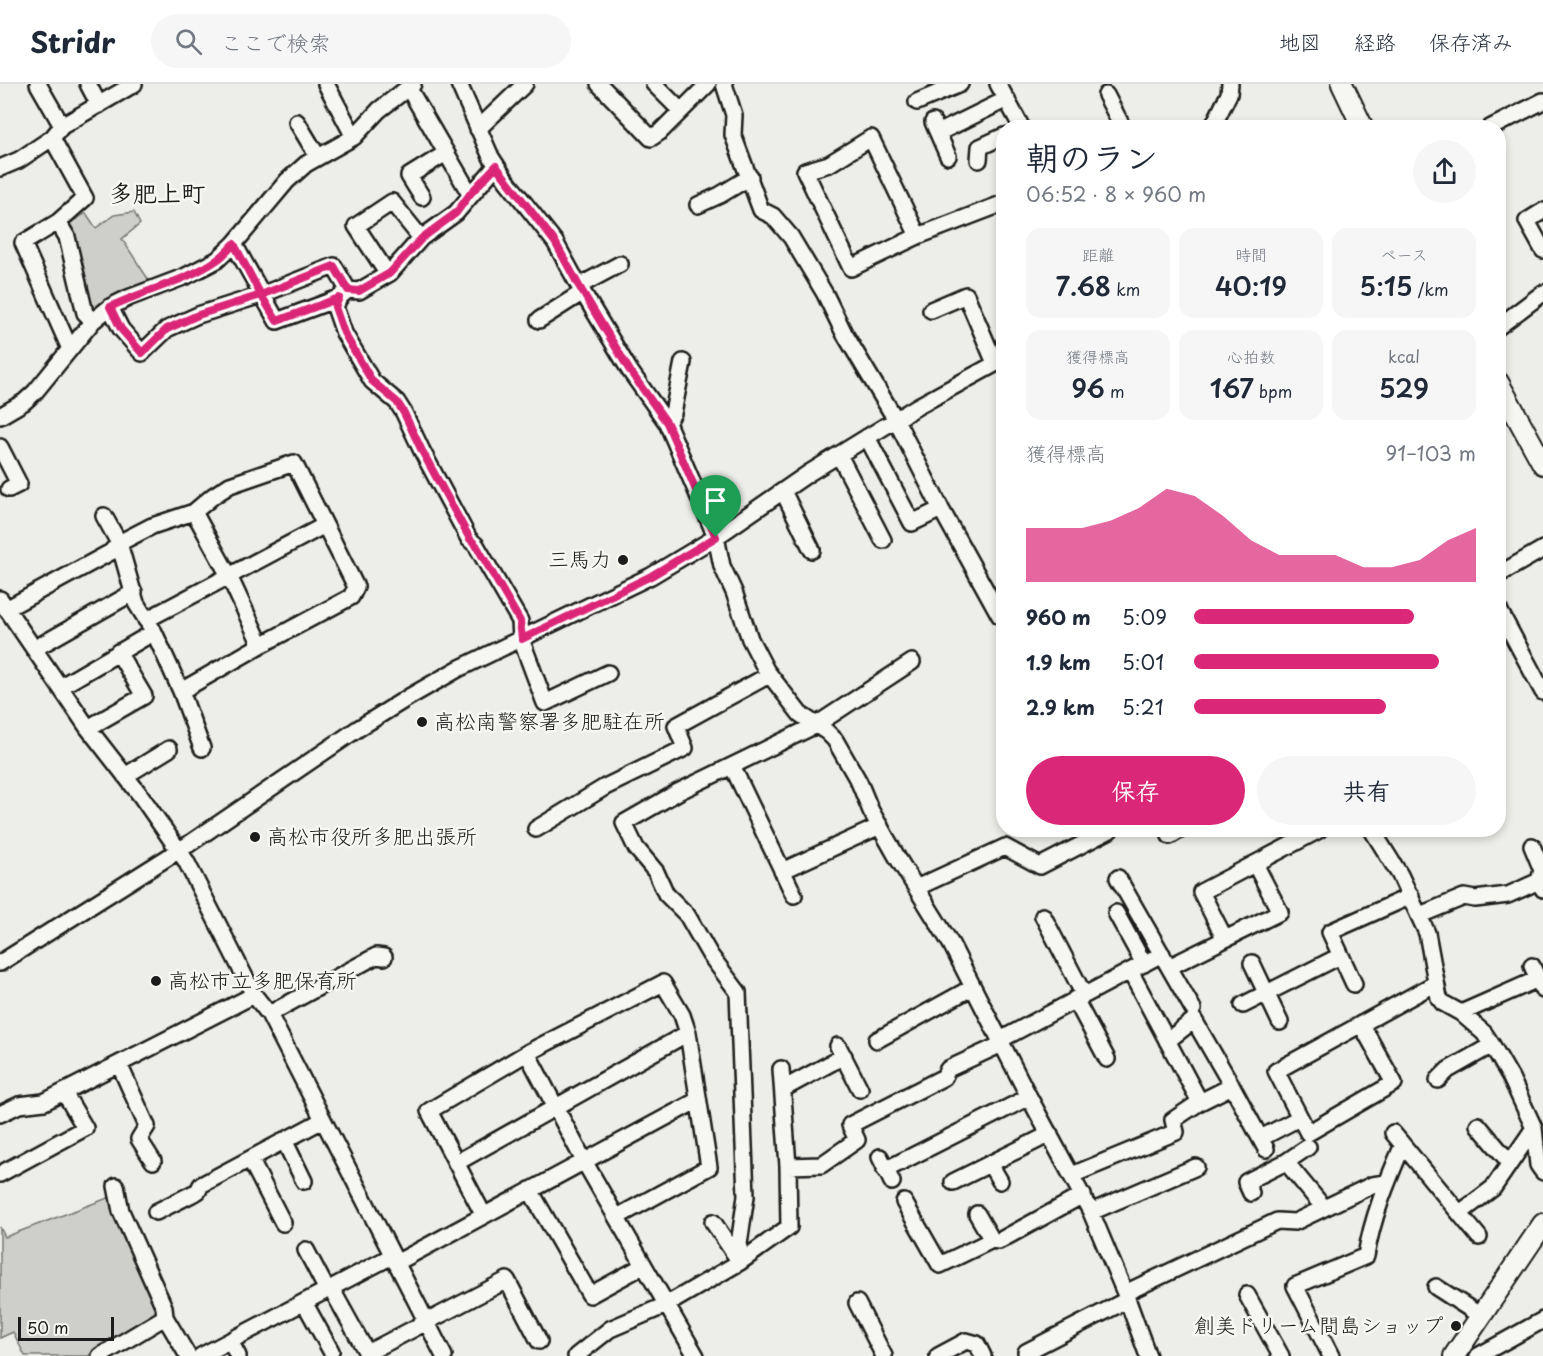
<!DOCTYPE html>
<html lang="ja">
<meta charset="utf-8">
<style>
:root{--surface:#fff;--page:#f6f6f7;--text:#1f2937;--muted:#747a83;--line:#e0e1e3;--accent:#db2777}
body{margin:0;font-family:"Playpen Sans","Klee One",sans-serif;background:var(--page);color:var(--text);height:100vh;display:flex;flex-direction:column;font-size:22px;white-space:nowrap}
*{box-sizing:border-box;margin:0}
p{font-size:20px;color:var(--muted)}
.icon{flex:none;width:33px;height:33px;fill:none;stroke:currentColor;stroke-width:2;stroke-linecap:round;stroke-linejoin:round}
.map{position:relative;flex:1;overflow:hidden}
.side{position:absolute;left:996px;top:36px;width:510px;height:717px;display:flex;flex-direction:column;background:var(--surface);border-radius:24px;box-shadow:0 3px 9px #0003}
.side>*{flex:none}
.scale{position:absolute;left:18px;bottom:15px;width:96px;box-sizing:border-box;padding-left:6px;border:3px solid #1c1c1c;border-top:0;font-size:16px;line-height:21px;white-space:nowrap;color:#1c1c1c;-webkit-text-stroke:4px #f6f6f2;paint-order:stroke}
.pin{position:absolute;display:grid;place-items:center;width:51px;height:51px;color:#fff;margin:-62px -26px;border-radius:50% 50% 50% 0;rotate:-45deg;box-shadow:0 0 6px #0007}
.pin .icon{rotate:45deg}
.round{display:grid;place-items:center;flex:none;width:63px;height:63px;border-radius:32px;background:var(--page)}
.head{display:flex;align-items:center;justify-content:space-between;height:102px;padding:0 30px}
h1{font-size:33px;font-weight:600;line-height:45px}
.metrics{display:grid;grid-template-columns:repeat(3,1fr);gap:9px;height:102px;padding:6px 30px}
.metrics div{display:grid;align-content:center;border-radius:15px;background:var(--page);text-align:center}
.metrics b{font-size:26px;font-weight:600}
.metrics small{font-size:16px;font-weight:400}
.metrics p{font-size:16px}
.chart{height:168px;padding:12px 30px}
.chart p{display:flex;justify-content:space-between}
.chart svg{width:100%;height:108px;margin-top:6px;fill:var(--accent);opacity:.7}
.action{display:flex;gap:12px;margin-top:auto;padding:12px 30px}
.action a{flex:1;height:69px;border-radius:36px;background:var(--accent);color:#fff;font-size:24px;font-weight:600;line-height:69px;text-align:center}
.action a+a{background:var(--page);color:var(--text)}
ul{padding:0 30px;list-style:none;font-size:20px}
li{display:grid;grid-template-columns:96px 72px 1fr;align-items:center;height:45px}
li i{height:15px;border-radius:8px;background:var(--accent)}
header{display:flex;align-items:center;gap:36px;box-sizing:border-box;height:84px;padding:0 30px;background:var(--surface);border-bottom:2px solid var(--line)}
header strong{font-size:28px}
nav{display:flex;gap:33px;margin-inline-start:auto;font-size:21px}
.search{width:420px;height:54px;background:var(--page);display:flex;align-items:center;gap:15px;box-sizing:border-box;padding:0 21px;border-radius:33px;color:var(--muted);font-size:22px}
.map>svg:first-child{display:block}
.green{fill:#cececb;stroke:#757574;stroke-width:1.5}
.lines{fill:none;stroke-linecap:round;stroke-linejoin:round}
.minor-casing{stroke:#1c1c1c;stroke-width:20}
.major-casing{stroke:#1c1c1c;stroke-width:24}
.minor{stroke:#f6f6f2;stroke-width:15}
.major{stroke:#f6f6f2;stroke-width:20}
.route-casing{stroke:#fff;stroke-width:12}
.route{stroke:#db2777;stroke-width:8}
.poi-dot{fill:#1c1c1c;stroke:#f6f6f2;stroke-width:2}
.labels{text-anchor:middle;stroke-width:5;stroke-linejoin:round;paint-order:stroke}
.poi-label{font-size:21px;fill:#1c1c1c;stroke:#f6f6f2;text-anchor:start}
.quarter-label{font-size:24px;font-weight:bold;fill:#1c1c1c;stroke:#f6f6f2}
</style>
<header>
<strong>Stridr</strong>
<div class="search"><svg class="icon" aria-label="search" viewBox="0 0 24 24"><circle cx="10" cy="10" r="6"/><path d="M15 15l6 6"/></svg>ここで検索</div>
<nav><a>地図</a><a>経路</a><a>保存済み</a></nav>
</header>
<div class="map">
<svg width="1543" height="1272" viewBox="0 0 1543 1272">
<rect width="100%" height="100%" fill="#edede9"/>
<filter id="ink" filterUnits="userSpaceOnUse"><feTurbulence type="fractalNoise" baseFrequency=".0167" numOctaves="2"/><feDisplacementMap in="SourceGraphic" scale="12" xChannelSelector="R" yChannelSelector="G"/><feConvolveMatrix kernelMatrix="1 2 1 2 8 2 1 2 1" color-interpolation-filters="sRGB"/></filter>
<g filter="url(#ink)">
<path class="green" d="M134,128L140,140L122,155L152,201L91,232L65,142L86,129L96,144L114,131Z
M113,1112L160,1230L88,1272H25L13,1248L0,1254V1143L5,1153Z"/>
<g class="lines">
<defs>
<path id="minor" d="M38,0L62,42
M88,0L99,21
M326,0L354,53
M459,0L491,73L506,96L555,158L579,202L630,287L667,339L716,453L722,482L734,508L750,555L766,586L800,630L827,648L835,656L859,698L871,727L897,773L951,860L1029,1013L1091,1128L1125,1209L1148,1272
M599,0L651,54L660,48L708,0
M654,0L681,27
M724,0L734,31L733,51L761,126L773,132L791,153L825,210L844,249L896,336L941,425L1000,532
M998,0L1022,44
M408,3L470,110
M1106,11L1123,44
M917,18L960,0
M297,38L318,73
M933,38L948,72
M1212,44L1229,10L1230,0
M1490,44L1543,17
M478,45L525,0
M938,49L1007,15
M52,54L85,114L58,138L23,159L70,265
M979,76L980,63L1004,52
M0,84L19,76L52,54L62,42L134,0
M422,113L409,92L446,69
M698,121L720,111L750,93
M1543,127L1527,137L1543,166
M58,138L67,153L85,229L93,237
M918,152L871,54L829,80L805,87L851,184L918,152L1004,119
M234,160L277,237L339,214
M390,189L383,183L356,142L392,118L421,154
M579,202L620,180
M348,206L339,214L335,223L344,249L372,297L397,318L404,329L422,367L469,455L476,461L520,537L521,555L545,619L608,589
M110,223L121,245L142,269L167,245L198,231L261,211L334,182L348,206L359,207L390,189L421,154L456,129L496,82
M931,226L966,211L995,279
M539,236L583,208
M1498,243L1543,209
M0,332L24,318L35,308L93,237L110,223L128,214L186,192L217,176L234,160L287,97L306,80L354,53L379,26L413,0
M667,339L673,329L683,278
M867,353L912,439L941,425
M0,363L19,400L9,405
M839,371L883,456
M783,407L812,466
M194,428L229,492L261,561
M104,432L119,459L136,519L154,548L181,607L202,664
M1498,491L1543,465
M0,515L88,644L141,712L186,777L254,911L269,930L444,1272
M1498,524L1543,608
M6,525L111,468L119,459L152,442L194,428L213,412L230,401L294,379L325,441
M146,536L325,441L356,503L351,513L261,561L181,607
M34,565L134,508
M60,603L154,548
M88,644L144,612L118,568
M735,688L794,811
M125,692L169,665
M536,745L605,703L685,664L676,642L769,591
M1372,746L1400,791L1427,849L1439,914L1443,919L1461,929L1484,949L1492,961L1511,994L1534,1044L1538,1081L1543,1088
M1170,752L1180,746
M1532,762L1542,786L1539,797L1543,805
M782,787L880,742
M1118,794L1193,925
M916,804L1005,763L1040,782L1110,746
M1116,829L1144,880
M1420,831L1464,813L1475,815L1508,811L1539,797
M1043,832L1084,911
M1225,855L1201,808L1319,746
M0,879L189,760L359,644L409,613L458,585L651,492L716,453L809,389L918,322L1004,275
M1252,879L1280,938
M1532,882L1543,906
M1169,883L1280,828L1255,780
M1130,887L1200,1018L1232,1002L1194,936L1167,957
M1354,900L1330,848L1411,812
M1075,915L1107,975
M1243,921L1340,872
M1461,929L1538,895
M269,930L376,872L384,873
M1361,940L1394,999L1308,1049L1276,987L1436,899
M877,956L973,903
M1000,956L1162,870
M838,962L860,1005
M527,969L584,1077L696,1272
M119,980L147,1042L139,1055L153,1077
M1438,996L1448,986L1492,961
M1232,1002L1266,1065
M783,1005L844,972
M0,1030L19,1021L44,1018L254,911
M1478,1041L1510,1079
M1393,1049L1479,1153
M1261,1054L1299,1034
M284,1056L304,1097
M880,1073L892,1098
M250,1075L283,1139
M1286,1078L1324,1124
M456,1079L688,949
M990,1080L1000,1097
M788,1082L821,1081L857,1056L850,1041L944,993L948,985L1002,960
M885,1086L1029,1013
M0,1090L85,1044L64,1008
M1072,1091L1176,1048L1173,1036L1200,1018
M953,1098L1050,1050
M530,1106L590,1211L643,1182
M1251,1109L1246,1098L1286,1078L1308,1063
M904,1118L940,1181L992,1156L999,1157L1083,1111
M156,1128L198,1107L201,1101L323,1036
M1091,1128L1196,1083
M1460,1129L1493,1104L1534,1044
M483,1130L429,1027L527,969L663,899L682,931L688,949L709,1083L617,1133
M977,1130L992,1156
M713,1138L740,1178
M306,1166L327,1206
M740,1178L739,1160L746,1112L738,908L710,871L687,831L666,810L656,788L636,764L624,739L678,708L816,641L912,578
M396,1179L698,1016
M1436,1203L1481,1232
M331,1204L367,1269L507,1196L539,1257
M1125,1209L1277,1137L1295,1138L1372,1101L1386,1099
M1247,1211L1281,1272
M304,1218L331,1267
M857,1219L884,1272
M165,1233L188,1272
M230,1257L238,1272
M1026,1268L1127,1216
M100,1272L165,1233L164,1223L121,1127L116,1102
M201,1272L392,1172
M576,1272L610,1245L666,1221L740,1178L789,1143L788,1082L781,985
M938,1272L966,1257L977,1260L983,1272
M1331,1272L1295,1202L1366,1172C1372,1134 1387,1098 1402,1063
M1478,1272L1543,1236"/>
<path id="major" d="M1342,0L1363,44
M1498,298L1543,380
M1454,1272L1543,1140"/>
</defs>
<use href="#minor" class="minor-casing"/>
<use href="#major" class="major-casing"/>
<use href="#minor" class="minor"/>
<use href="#major" class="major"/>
</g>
</g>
<g class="lines" filter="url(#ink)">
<defs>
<path id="route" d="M716,453L651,492L522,555L520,537L476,461L470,455L422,367L404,329L397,318L372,297L344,249L335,223L339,214L277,237L261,211L198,231L167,245L142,269L121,245L110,223C144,206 185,198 217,176C223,172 229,165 234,160L261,211L334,182L348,206L359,207L390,189L422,154L456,129L470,110L496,82L555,158L579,202L630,287L667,339L716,453"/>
</defs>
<use href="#route" class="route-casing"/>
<use href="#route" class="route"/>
</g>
<g class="poi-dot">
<circle cx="623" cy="476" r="6"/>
<circle cx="422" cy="638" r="6"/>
<circle cx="255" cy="753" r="6"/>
<circle cx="156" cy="897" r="6"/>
<circle cx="1456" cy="1242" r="6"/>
</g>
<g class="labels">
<g class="poi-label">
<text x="611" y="483" text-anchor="end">三馬力</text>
<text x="434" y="645">高松南警察署多肥駐在所</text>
<text x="267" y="760">高松市役所多肥出張所</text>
<text x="168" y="904">高松市立多肥保育所</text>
<text x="1444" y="1249" text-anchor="end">創美ドリーム間島ショップ</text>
</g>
<g class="quarter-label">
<text x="157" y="118">多肥上町</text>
</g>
</g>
</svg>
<div class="scale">50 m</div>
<div class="pin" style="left:716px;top:453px;background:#1e9e55"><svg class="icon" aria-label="arrive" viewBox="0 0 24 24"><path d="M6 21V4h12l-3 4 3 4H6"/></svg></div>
<section class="side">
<div class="head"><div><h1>朝のラン</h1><p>06:52 · 8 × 960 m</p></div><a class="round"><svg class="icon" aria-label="share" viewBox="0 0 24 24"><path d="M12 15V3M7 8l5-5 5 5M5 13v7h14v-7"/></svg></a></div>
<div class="metrics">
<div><p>距離</p><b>7.68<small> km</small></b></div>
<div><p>時間</p><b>40:19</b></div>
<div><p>ペース</p><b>5:15<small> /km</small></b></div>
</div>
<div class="metrics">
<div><p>獲得標高</p><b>96<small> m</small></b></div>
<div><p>心拍数</p><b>167<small> bpm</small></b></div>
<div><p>kcal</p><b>529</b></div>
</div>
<div class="chart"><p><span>獲得標高</span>91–103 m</p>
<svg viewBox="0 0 160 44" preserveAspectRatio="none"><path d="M0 44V22L10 22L20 22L30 19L40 14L50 6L60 9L70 17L80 27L90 33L100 33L110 33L120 38L130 38L140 35L150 27L160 22V44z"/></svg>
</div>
<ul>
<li><b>960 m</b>5:09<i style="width:78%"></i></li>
<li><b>1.9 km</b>5:01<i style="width:87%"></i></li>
<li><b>2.9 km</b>5:21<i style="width:68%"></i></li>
</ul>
<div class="action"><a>保存</a><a>共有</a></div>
</section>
</div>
